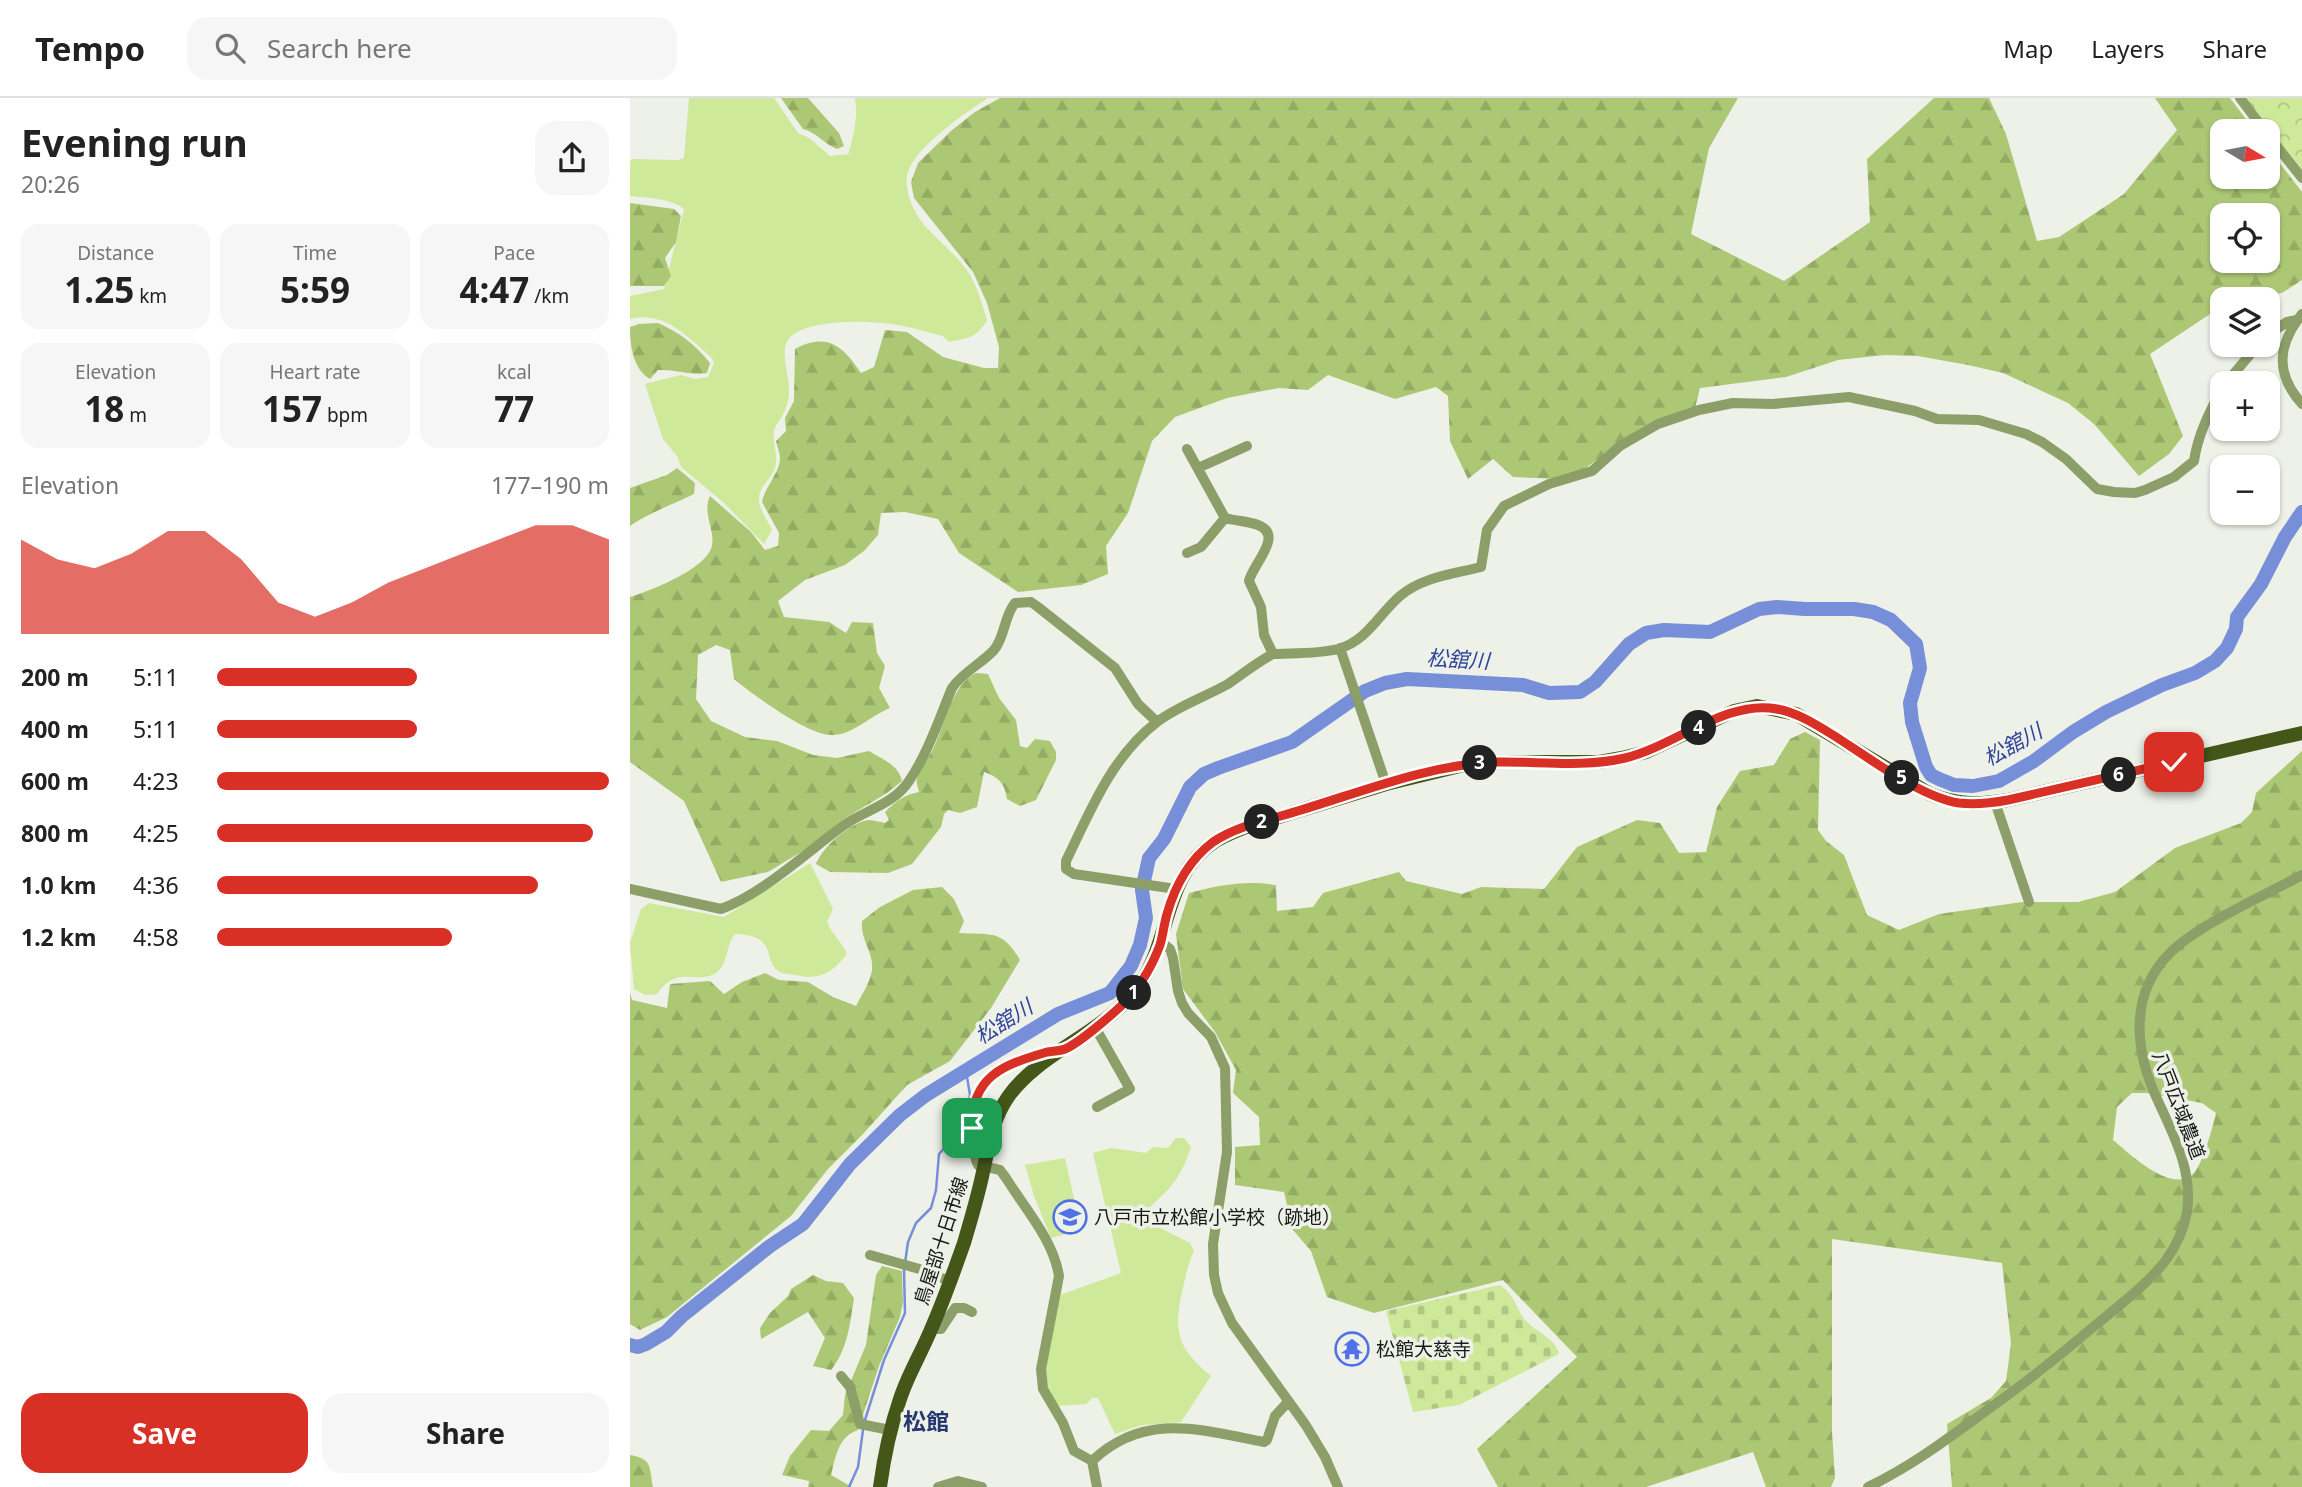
<!DOCTYPE html>
<meta charset="utf-8">
<style>
:root{--surface:#fff;--page:#f6f6f6;--text:#222;--muted:#767676;--line:#e0e0e0;--accent:#d93025}
body{margin:0;font-family:"Noto Sans","Noto Sans JP",sans-serif;background:var(--page);color:var(--text);height:100vh;display:flex;flex-direction:column;font-size:26px;white-space:nowrap}
*{box-sizing:border-box;margin:0}
p{font-size:23px;color:var(--muted)}
.icon{flex:none;width:38px;height:38px;fill:none;stroke:currentColor;stroke-width:2;stroke-linecap:round;stroke-linejoin:round}
.map{position:relative;flex:1;overflow:hidden}
.drawer{display:flex;flex-direction:column;background:var(--surface);width:630px}
.drawer>*{flex:none}
.needle{width:46px;rotate:100deg}
.controls{position:absolute;left:1580px;top:21px;display:grid;gap:14px}
.controls a{display:grid;place-items:center;width:70px;height:70px;border-radius:14px;background:var(--surface);box-shadow:0 2px 5px #0004;font-size:35px}
.pin{position:absolute;display:grid;place-items:center;width:60px;height:60px;color:#fff;margin:-30px;border-radius:14px;box-shadow:0 4px 10px #0006}
.km{position:absolute;width:35px;height:35px;margin:-18px;border-radius:50%;background:#222;color:#fff;font-size:19px;line-height:35px;text-align:center}
.round{display:grid;place-items:center;flex:none;width:74px;height:74px;border-radius:21px;background:var(--page)}
.overview{display:flex;align-items:center;justify-content:space-between;height:119px;padding:0 21px}
h1{font-size:38px;font-weight:700;line-height:52px}
.figures{display:grid;grid-template-columns:repeat(3,1fr);gap:10px;height:119px;padding:7px 21px}
.figures div{display:grid;align-content:center;border-radius:18px;background:var(--page);text-align:center}
.figures b{font-size:35px;font-weight:700}
.figures small{font-size:19px;font-weight:400}
.figures p{font-size:19px}
.chart{height:196px;padding:14px 21px}
.chart p{display:flex;justify-content:space-between}
.chart svg{width:100%;height:126px;margin-top:7px;fill:var(--accent);opacity:.7}
.primary-button{display:flex;gap:14px;margin-top:auto;padding:14px 21px}
.primary-button a{flex:1;height:80px;border-radius:21px;background:var(--accent);color:#fff;font-size:28px;font-weight:700;line-height:80px;text-align:center}
.primary-button a+a{background:var(--page);color:var(--text)}
ul{padding:0 21px;list-style:none;font-size:23px}
li{display:grid;grid-template-columns:112px 84px 1fr;align-items:center;height:52px}
li i{height:18px;border-radius:9px;background:var(--accent)}
header{display:flex;align-items:center;gap:42px;box-sizing:border-box;height:98px;padding:0 35px;background:var(--surface);border-bottom:2px solid var(--line)}
header strong{font-size:33px}
nav{display:flex;gap:38px;margin-inline-start:auto;font-size:24px}
.search{width:490px;height:63px;background:var(--page);display:flex;align-items:center;gap:18px;box-sizing:border-box;padding:0 24px;border-radius:21px;color:var(--muted);font-size:26px}
main{display:flex;flex:1;min-height:0}
.map>svg:first-child{display:block}
.grass{fill:#cee999}
.forest{fill:url(#forest-firs);fill-rule:evenodd}
.cemetery{fill:url(#cemetery-stones)}
.park{fill:url(#park-crowns)}
.lines{fill:none;stroke-linecap:round;stroke-linejoin:round}
.stream{stroke:#768fd8;stroke-width:2.5}
.river{stroke:#768fd8;stroke-width:14}
.minor{stroke:#8c9f69;stroke-width:10}
.major{stroke:#445618;stroke-width:14}
.route-casing{stroke:#fff;stroke-width:14}
.route{stroke:#d93025;stroke-width:9}
.labels{text-anchor:middle;stroke-width:7;stroke-linejoin:round;paint-order:stroke}
.street-label{font-size:19px;fill:#191a17;stroke:#eef1e8}
.poi-label{font-size:19px;fill:#191a17;stroke:#eef1e8;text-anchor:start}
.water-label{font-size:21px;font-style:italic;fill:#2e449a;stroke:#eef1e8}
.quarter-label{font-size:23px;font-weight:bold;fill:#273871;stroke:#eef1e8}
</style>
<header>
<strong>Tempo</strong>
<div class="search"><svg class="icon" aria-label="search" viewBox="0 0 24 24"><circle cx="10" cy="10" r="6"/><path d="M15 15l6 6"/></svg>Search here</div>
<nav><a>Map</a><a>Layers</a><a>Share</a></nav>
</header>
<main>
<section class="drawer">
<div class="overview"><div><h1>Evening run</h1><p>20:26</p></div><a class="round"><svg class="icon" aria-label="share" viewBox="0 0 24 24"><path d="M12 15V3M7 8l5-5 5 5M5 13v7h14v-7"/></svg></a></div>
<div class="figures">
<div><p>Distance</p><b>1.25<small> km</small></b></div>
<div><p>Time</p><b>5:59</b></div>
<div><p>Pace</p><b>4:47<small> /km</small></b></div>
</div>
<div class="figures">
<div><p>Elevation</p><b>18<small> m</small></b></div>
<div><p>Heart rate</p><b>157<small> bpm</small></b></div>
<div><p>kcal</p><b>77</b></div>
</div>
<div class="chart"><p><span>Elevation</span>177–190 m</p>
<svg viewBox="0 0 160 44" preserveAspectRatio="none"><path d="M0 44V11L10 18L20 21L30 16L40 8L50 8L60 18L70 33L80 38L90 33L100 26L110 21L120 16L130 11L140 6L150 6L160 11V44z"/></svg>
</div>
<ul>
<li><b>200 m</b>5:11<i style="width:51%"></i></li>
<li><b>400 m</b>5:11<i style="width:51%"></i></li>
<li><b>600 m</b>4:23<i style="width:100%"></i></li>
<li><b>800 m</b>4:25<i style="width:96%"></i></li>
<li><b>1.0 km</b>4:36<i style="width:82%"></i></li>
<li><b>1.2 km</b>4:58<i style="width:60%"></i></li>
</ul>
<div class="primary-button"><a>Save</a><a>Share</a></div>
</section>
<div class="map">
<svg width="1672" height="1389" viewBox="0 0 1672 1389">
<defs>
<pattern id="forest-firs" width="22" height="20" patternUnits="userSpaceOnUse" patternTransform="scale(1.75)"><rect width="22" height="20" fill="#adc875"/><path d="M5 1l3.5 6h-7zM16 11l3.5 6h-7z" fill="#94ab64"/></pattern>
<pattern id="cemetery-stones" width="16" height="16" patternUnits="userSpaceOnUse" patternTransform="scale(1.75)"><rect width="16" height="16" fill="#cee999"/><path d="M2 7V4a2 2 0 0 1 4 0v3zM10 15v-3a2 2 0 0 1 4 0v3z" fill="#b0c783"/></pattern>
<pattern id="park-crowns" width="20" height="18" patternUnits="userSpaceOnUse" patternTransform="scale(1.75)"><rect width="20" height="18" fill="#cee999"/><path d="M2 6a3 3 0 1 1 6 0M12 15a3 3 0 1 1 6 0" fill="none" stroke="#b0c783"/></pattern>
</defs>
<rect width="100%" height="100%" fill="#eef1e8"/>
<path class="grass" d="M59,0H144L168,35L179,40L200,58L218,56C224,38 228,19 225,0H358C336,14 289,47 279,71C271,89 284,116 296,129C311,145 329,159 340,177C348,191 352,206 357,222C347,240 338,240 319,244L313,238C296,234 278,228 261,226C239,222 164,220 156,246C150,267 167,288 154,314C151,321 146,326 144,333C142,345 149,358 145,370C141,381 127,391 129,403C130,412 138,423 142,432L134,446L93,404L51,369L47,358L33,341L15,286L51,277L65,281L78,279L84,265L82,260C58,239 34,212 0,221V198L34,191L54,111C41,100 17,100 0,98V64L2,61L48,62L54,60Z
M180,765L203,811L197,824C202,836 212,844 217,856C203,874 190,883 166,877C162,876 154,876 150,874C131,863 150,837 105,836C96,847 98,867 86,875C68,887 47,866 27,896L15,897L4,891L0,845L11,811L19,805L94,819Z
M546,1040H554L561,1049C551,1080 539,1093 514,1114V1122L560,1145L564,1153C558,1165 556,1177 553,1190C543,1232 546,1249 581,1278L551,1324L512,1327L485,1336L468,1300H462L456,1306L428,1308L416,1287V1266L430,1197L491,1175L463,1055L481,1050L516,1055L523,1049L538,1050Z
M435,1060L451,1132L421,1140L404,1098L395,1067Z"/>
<path class="forest" d="M151,0H178L209,35L214,48L207,51C194,46 186,34 173,31Z
M370,0H1108L1079,50L1061,136L1154,183L1240,124L1237,61L1304,0H1359L1376,36L1407,143L1429,139L1494,96L1547,32L1525,0H1600L1625,33H1592V79H1638V50L1672,94V182L1652,195L1609,201H1592V208L1520,256L1553,338L1539,356L1509,378L1464,326L1438,305L1373,275L1338,267L1288,258L1255,257L1208,262L1156,279L1070,290L1065,310L965,363L952,373L929,381L883,379L863,361L838,381L820,343L818,298L806,289L765,301L698,277L678,292L649,290L597,300L545,319L522,343L498,415L476,448L478,476L451,487L388,494L329,455L308,421L275,414L251,415L248,437L234,453L215,467L175,482L148,503L154,519L199,524L216,535L222,524L243,525L247,555L255,568L249,590L260,610C240,618 223,637 202,637C179,638 122,596 104,581L100,552L86,547L68,557L66,601L81,623L115,639L147,643L183,657L207,660L239,653C252,661 269,667 272,683L257,695L212,722L176,751L138,774L91,784L54,703L0,664V499C20,493 79,470 82,447C85,431 72,415 80,398L121,434L135,452L148,448L149,435L132,404C135,389 150,374 150,360C150,355 147,348 146,343L156,333L155,320L164,303L165,251C197,234 213,248 231,275L244,269L255,232L277,234L313,259L354,270H368L369,249L357,205L343,174L284,100L281,84L288,65L322,32L345,14ZM1592,117H1638V163H1592Z
M0,105L44,111L51,118L46,144L35,160L41,178L34,188H0Z
M28,225C50,235 65,246 80,265L77,275C65,278 44,271 28,272L20,281C3,271 0,248 0,229L9,226Z
M47,370L65,385L64,396C42,407 20,414 0,428V390L37,377Z
M346,575L358,576L369,600L386,622L390,648L397,650L405,641L420,643L426,654V662L406,702L390,708L377,701C375,686 369,679 354,674L347,709L330,715L318,712L314,716L311,729L282,766L258,775L200,774L186,766C192,749 220,725 238,722C243,722 250,724 255,725L259,722L255,714C266,703 274,697 289,694C288,688 285,684 288,678C291,669 297,662 301,655C314,632 321,586 346,575Z
M1175,634L1190,642L1188,732L1196,743L1214,757L1237,817L1269,832L1309,816L1392,804H1448L1485,794L1545,750L1611,725L1622,714L1626,695L1672,653V1389H1322L1317,1326L1361,1300L1376,1283L1381,1245L1372,1165L1202,1141V1334L1205,1380L1201,1389H1136L1123,1354L1016,1389H868L847,1351L947,1259L873,1182L744,1215L697,1199L681,1153L663,1132L654,1094L605,1087V1049L630,1047L629,1019L603,995L606,972L585,934L553,891L546,836L559,795C589,787 616,782 646,787L647,813L683,809L693,795L769,774L776,783L832,796L851,789L914,791L947,749L1007,722L1030,725L1049,755L1076,754L1087,709L1110,673L1144,667L1160,641ZM1502,995H1518L1572,1005L1586,1015C1583,1028 1572,1068 1563,1076C1541,1096 1500,1056 1483,1042L1487,1009Z
M312,789L324,801L334,823L329,835C361,837 372,831 390,862L361,910L320,963L277,987L233,1036L198,1071L161,1118L37,1219L10,1232L0,1226V895L2,902L37,910L40,886L80,883L94,896L112,884L135,875L149,882L178,884L203,899L226,908C231,898 241,883 242,872C244,854 230,842 232,823L250,809L283,792Z
M252,1168L272,1173L273,1204L270,1219L249,1268L228,1332C208,1339 206,1358 201,1377L222,1389H178L179,1383L152,1377L160,1358L181,1332L199,1333L213,1317L215,1297L236,1247L246,1177Z
M183,1177L196,1183L213,1185L224,1200C220,1225 218,1251 201,1272L183,1268L195,1240L178,1214L131,1241L130,1230L140,1215L158,1198L161,1191Z
M0,1357C23,1361 19,1369 23,1389H0Z"/>
<path class="cemetery" d="M870,1187C887,1199 885,1211 897,1224C907,1234 926,1241 929,1256L829,1307L783,1314L756,1213Z"/>
<path class="park" d="M1615,0H1672V72Z"/>
<g class="lines">
<path class="stream" d="M275,1165L278,1144L286,1125L301,1110L306,1092L309,1056L335,1027L340,997L337,979L333,973
M234,1325L254,1262L275,1215L274,1171
M219,1389L228,1369L233,1332"/>
<path class="river" d="M0,1247L8,1249L16,1246L36,1234L52,1218L140,1148L173,1126L220,1066L270,1017L296,997L428,916L480,895L501,868L510,847L516,820L512,792L519,760L534,741L560,689L574,676L588,670L662,644L735,593L755,585L777,581L893,587L919,595L950,594L965,584L999,546L1016,535L1034,532L1080,534L1129,511L1147,509L1175,511H1224L1243,514L1261,522L1286,546L1290,570L1280,605L1282,624L1296,669L1301,677L1309,681L1324,687L1343,688L1369,683L1404,663L1443,634L1476,614L1532,587L1565,575L1585,563L1597,550L1606,531L1607,519L1631,486L1655,439L1672,414"/>
<path class="minor" d="M1610,0L1635,33
M1638,37L1672,80
M1672,216C1647,247 1645,276 1672,306
M1638,237L1657,224L1667,222
M1596,285L1628,247
M557,351L595,420C606,423 618,423 628,427C655,437 622,467 619,483L631,509L634,537L643,556
M568,370L617,348
M557,455L571,449L595,420
M710,550L756,686
M1365,704L1399,804
M0,791L91,811C134,795 177,754 214,727C236,712 264,706 279,683C298,655 309,621 322,590C333,574 351,566 364,552C375,539 374,518 385,505L401,504L408,509L485,570L508,606L527,624
M546,791L444,776L436,771V763C460,714 481,659 527,624C548,608 575,599 598,586C613,576 627,564 643,556C664,555 688,556 708,551C737,543 749,516 770,498C792,479 824,476 851,469L857,432L874,408L919,386L962,373L990,348L1028,326L1069,312L1103,305L1143,306L1219,299L1285,313L1307,321L1349,322L1396,336L1412,344L1436,361L1467,391L1484,394L1505,395L1515,392L1544,379L1564,363C1568,336 1579,315 1592,291
M531,844L540,851L543,860L548,893L552,905L558,915L581,939L595,970L597,1054L583,1146L584,1177L588,1195L602,1225L675,1326L695,1359L708,1389
M465,929L500,991L467,1009
M427,952C416,954 405,958 395,962C357,974 339,993 342,1034C343,1045 343,1057 348,1067L370,1072L376,1080C395,1111 423,1141 429,1178L411,1271L413,1291L433,1325L444,1353L462,1363L467,1389
M240,1157L293,1172L319,1183
M301,1231H311L325,1210H334L342,1214
M211,1278L220,1289L230,1326L260,1332
M462,1363C515,1313 571,1332 634,1344L637,1342L645,1318L658,1304
M308,1389L328,1383L352,1389
M1238,1389C1280,1369 1316,1342 1353,1315C1391,1288 1427,1260 1462,1230C1487,1209 1516,1188 1536,1162C1546,1148 1554,1131 1557,1114C1563,1073 1544,1038 1528,1003C1505,954 1498,897 1540,855C1569,826 1634,798 1672,777"/>
<path class="major" d="M250,1389C254,1359 260,1330 270,1301C278,1276 292,1254 302,1229C314,1202 324,1173 334,1145C341,1121 348,1098 353,1074C359,1047 362,1022 378,999C411,952 477,935 510,886C541,841 534,777 584,744C593,738 604,734 613,730L756,686L834,667L865,664H969L992,660L1016,654L1104,613L1127,608L1166,616L1300,696C1327,707 1350,707 1378,702L1672,635"/>
</g>
<g class="lines">
<defs>
<path id="route" d="M342,1030C341,978 373,967 417,954C423,953 430,953 435,951C449,945 478,920 490,909C508,892 521,871 530,847C533,837 534,826 537,816C545,788 559,762 583,744C608,727 643,721 671,712C734,693 798,667 865,664C908,663 952,670 995,660C1045,648 1096,601 1147,611C1168,615 1185,626 1203,637C1238,659 1290,699 1329,705C1346,707 1362,705 1378,702L1544,664"/>
</defs>
<use href="#route" class="route-casing"/>
<use href="#route" class="route"/>
</g>
<defs>
<symbol id="school-ring" viewBox="-11 -11 22 22"><circle r="9.5" fill="#eef1e8" stroke="#5172e6" stroke-width="1.5"/><path d="M0-5L7-2L0 1L-7-2ZM-4 1L0 2.5L4 1V4Q0 6-4 4Z" fill="#5172e6"/></symbol>
<symbol id="temple-ring" viewBox="-11 -11 22 22"><circle r="9.5" fill="#eef1e8" stroke="#5172e6" stroke-width="1.5"/><path d="M0-6L5-2H3V0L6.5 2.5H4V6H1.5V3h-3V6H-4V2.5H-6.5L-3 0V-2H-5Z" fill="#5172e6"/></symbol>
</defs>
<g fill-rule="evenodd">
<use href="#school-ring" x="421" y="1100" width="38" height="38"/>
<use href="#temple-ring" x="703" y="1232" width="38" height="38"/>
</g>
<g class="labels">
<g class="street-label">
<text transform="translate(1549 1007) rotate(69)" y="7">八戸広域農道</text>
<text transform="translate(311 1143) rotate(-72)" y="7">鳥屋部十日市線</text>
</g>
<g class="poi-label">
<text x="464" y="1126">八戸市立松館小学校（跡地）</text>
<text x="746" y="1258">松館大慈寺</text>
</g>
<g class="water-label">
<text transform="translate(828 562) rotate(3)" y="7">松舘川</text>
<text transform="translate(1383 647) rotate(-29)" y="7">松舘川</text>
<text transform="translate(374 924) rotate(-32)" y="7">松舘川</text>
</g>
<g class="quarter-label">
<text x="296" y="1332">松館</text>
</g>
</g>
</svg>
<div class="controls">
<a><svg class="needle" viewBox="-14 -14 28 28"><path d="M0-13l5 13h-10z" fill="#e53935"/><path d="M0 13l5-13h-10z" fill="#767676"/></svg></a>
<a><svg class="icon" aria-label="locate" viewBox="0 0 24 24"><circle cx="12" cy="12" r="6"/><path d="M12 2v4M12 18v4M2 12h4M18 12h4"/></svg></a>
<a><svg class="icon" aria-label="layers" viewBox="0 0 24 24"><path d="M12 4l9 5-9 5-9-5zM3 14l9 5 9-5"/></svg></a>
<a>+</a>
<a>−</a>
</div>
<div class="pin" style="left:342px;top:1030px;background:#1e9e55"><svg class="icon" aria-label="arrive" viewBox="0 0 24 24"><path d="M6 21V4h12l-3 4 3 4H6"/></svg></div>
<div class="pin" style="left:1544px;top:664px;background:#d93025"><svg class="icon" aria-label="check" viewBox="0 0 24 24"><path d="M5 12l5 5 9-10"/></svg></div>
<b class="km" style="left:504px;top:895px">1</b>
<b class="km" style="left:632px;top:724px">2</b>
<b class="km" style="left:850px;top:665px">3</b>
<b class="km" style="left:1069px;top:630px">4</b>
<b class="km" style="left:1272px;top:680px">5</b>
<b class="km" style="left:1489px;top:677px">6</b>
</div>
</main>
